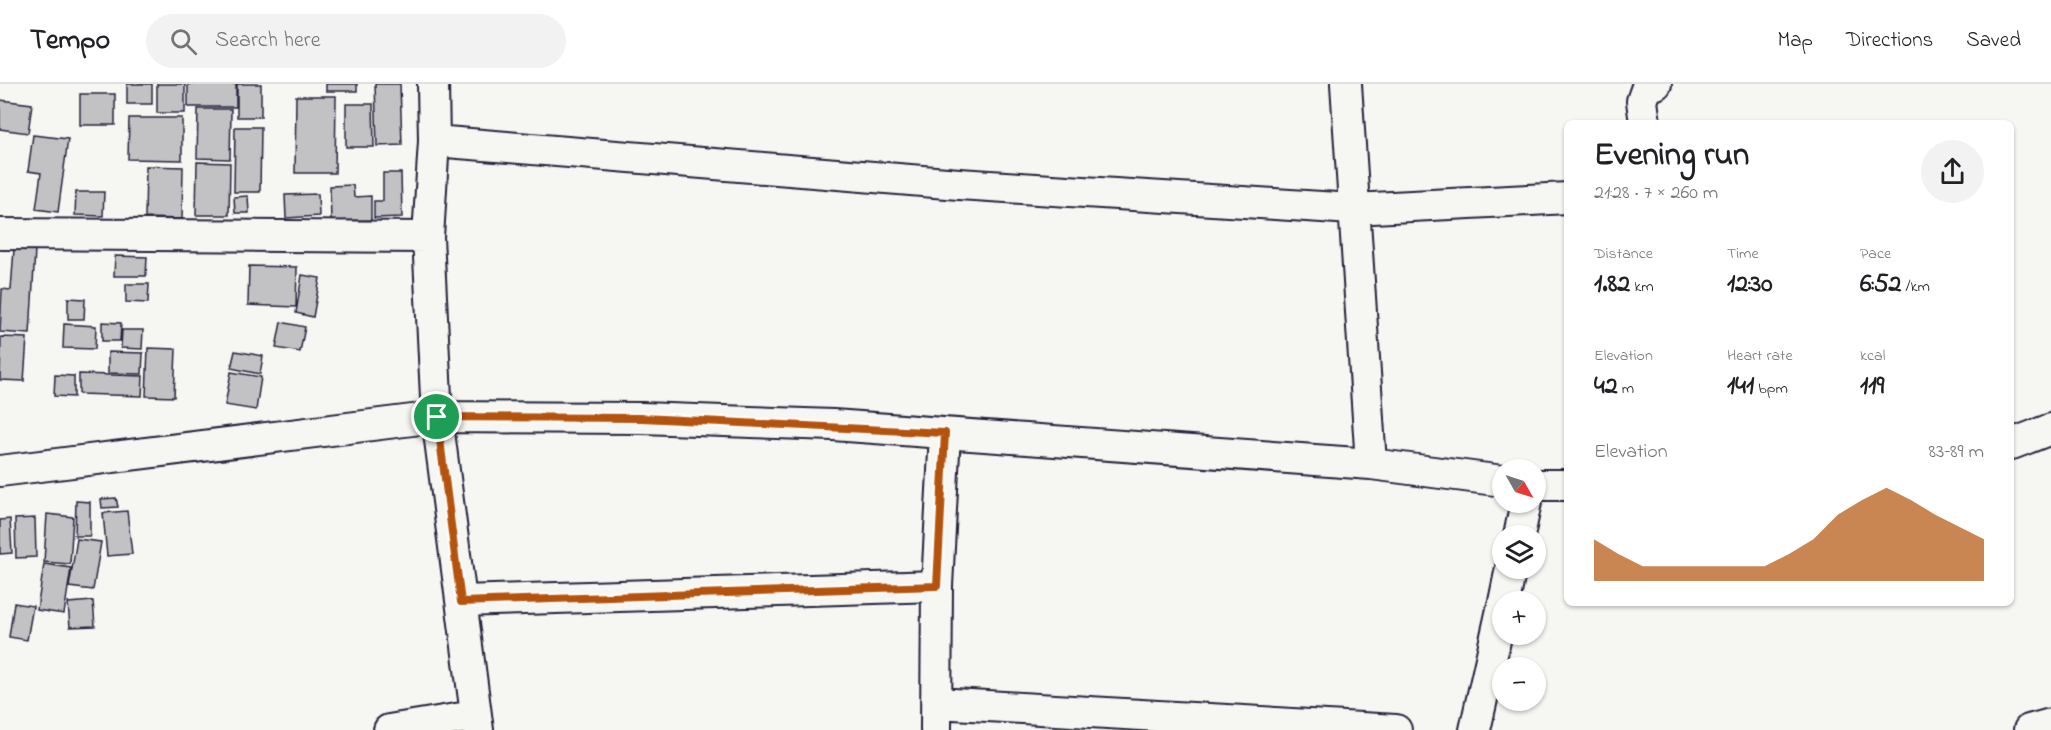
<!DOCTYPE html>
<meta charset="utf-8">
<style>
:root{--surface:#fff;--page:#f2f2f2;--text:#202124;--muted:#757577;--line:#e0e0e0;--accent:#b45309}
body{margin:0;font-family:"Indie Flower",sans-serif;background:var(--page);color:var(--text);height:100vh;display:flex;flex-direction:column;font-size:22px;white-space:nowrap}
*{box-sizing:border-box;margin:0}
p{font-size:20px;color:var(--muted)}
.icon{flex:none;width:33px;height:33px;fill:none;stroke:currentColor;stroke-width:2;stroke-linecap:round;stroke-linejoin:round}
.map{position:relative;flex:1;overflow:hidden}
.panel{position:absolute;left:1564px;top:36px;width:450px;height:486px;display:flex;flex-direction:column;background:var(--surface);border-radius:9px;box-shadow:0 2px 4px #0004}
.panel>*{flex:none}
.needle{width:39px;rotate:129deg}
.fabs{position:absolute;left:1492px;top:375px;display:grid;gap:12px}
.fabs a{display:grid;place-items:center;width:54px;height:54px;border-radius:50%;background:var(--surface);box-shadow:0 2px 4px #0004;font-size:30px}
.pin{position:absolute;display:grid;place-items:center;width:51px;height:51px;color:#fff;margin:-26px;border:3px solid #fff;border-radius:50%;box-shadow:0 2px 6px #0007}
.round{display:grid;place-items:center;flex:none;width:63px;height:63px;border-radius:32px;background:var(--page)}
.overview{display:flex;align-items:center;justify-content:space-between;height:102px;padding:0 30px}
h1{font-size:33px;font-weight:700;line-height:45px}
.metrics{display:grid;grid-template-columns:repeat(3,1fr);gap:9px;height:102px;padding:6px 30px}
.metrics div{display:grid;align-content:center}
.metrics b{font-size:26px;font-weight:700}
.metrics small{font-size:16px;font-weight:400}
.metrics p{font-size:16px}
.chart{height:168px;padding:12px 30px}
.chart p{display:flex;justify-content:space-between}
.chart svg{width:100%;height:108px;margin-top:6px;fill:var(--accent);opacity:.7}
header{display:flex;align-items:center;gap:36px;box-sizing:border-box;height:84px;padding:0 30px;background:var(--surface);border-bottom:2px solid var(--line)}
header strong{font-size:28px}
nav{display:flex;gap:33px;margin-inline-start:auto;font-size:21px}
.search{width:420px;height:54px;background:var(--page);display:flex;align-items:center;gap:15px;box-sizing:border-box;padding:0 21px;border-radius:33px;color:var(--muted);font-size:22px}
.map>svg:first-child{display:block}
.building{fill:#c2c2c4;stroke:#22223b;stroke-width:1.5}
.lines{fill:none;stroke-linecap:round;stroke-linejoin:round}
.street-casing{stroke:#22223b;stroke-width:34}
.street{stroke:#f6f6f2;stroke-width:30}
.route-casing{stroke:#fff;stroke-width:12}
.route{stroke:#b45309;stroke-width:8}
</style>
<header>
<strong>Tempo</strong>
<div class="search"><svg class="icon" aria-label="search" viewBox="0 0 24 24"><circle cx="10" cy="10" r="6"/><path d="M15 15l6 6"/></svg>Search here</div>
<nav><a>Map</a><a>Directions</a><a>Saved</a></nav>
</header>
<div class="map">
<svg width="2051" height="646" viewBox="0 0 2051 646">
<rect width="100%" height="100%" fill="#f6f6f2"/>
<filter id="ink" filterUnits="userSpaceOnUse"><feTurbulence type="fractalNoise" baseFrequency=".0167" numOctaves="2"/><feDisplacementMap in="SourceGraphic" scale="12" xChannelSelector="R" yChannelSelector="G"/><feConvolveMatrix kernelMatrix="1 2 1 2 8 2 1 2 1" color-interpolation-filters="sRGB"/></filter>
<g filter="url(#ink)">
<path class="building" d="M127,0H152V20H127Z
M157,0H185V29H157Z
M188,0H236V23H188Z
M237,0H261V33H237Z
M326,0H357V7H326Z
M375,0H400L402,61L377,62Z
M80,10H115V41H80Z
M296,12H336L335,89H295Z
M0,16L32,20L28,49L0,45Z
M346,20H373L374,63H346Z
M198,25H231L230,75L197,74Z
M129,34H182V76L128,75Z
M235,43H261L260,108H234Z
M33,51L68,55L58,128L36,125L41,89L28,87Z
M197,78L230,79L229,131H196Z
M146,82L183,83L182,135L145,134Z
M383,89H401L402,133L374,134V117H383Z
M353,101L354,113L371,112V136L331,137L330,102Z
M76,108H104L103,132L75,131Z
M318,110L319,132L286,134L285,111Z
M248,112L249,129H235L234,113Z
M14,165L35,166L30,250L0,248L2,205L11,206Z
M115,172L147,173L146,192H114Z
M249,182L297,183L296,223L248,221Z
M302,191L320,194L313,233L296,229Z
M126,200H149L148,219L126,218Z
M68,214L85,215L84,235H68Z
M102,238L121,239L120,257H102Z
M281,238L305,243L300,268L276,264Z
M64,240L96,242L95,265L63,264Z
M122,246H143L142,265L121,264Z
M1,253L27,254L24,297L0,296Z
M148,264L176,265L174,313L146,312Z
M235,267L263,272L260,290L231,284Z
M108,268L143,269L142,290L108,289Z
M231,288L261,293L256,326L225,321Z
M79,290L143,292L142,312L79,310Z
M55,291L74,292V313L54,312Z
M116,414L118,423L102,424L101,415Z
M76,417L90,418V452H75Z
M127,427L132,470L107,472L103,429Z
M47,430L73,433L70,480L44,478Z
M35,434L36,473L16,474L15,435Z
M10,435L12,469L0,470V436Z
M77,455L101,458L93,506L69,503Z
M44,480L71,484L64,530L37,526Z
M93,517L95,542L70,543L68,519Z
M14,519L33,522L27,556L9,553Z"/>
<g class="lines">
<defs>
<path id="street" d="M433,0L434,57L428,153L437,333L478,646
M1346,0L1371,380
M1645,39L1642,17L1647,3L1656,0
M434,57L959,100L1353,125L1568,114
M0,150L428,153
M2012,360L2051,345
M0,387L437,333L642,334L833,341L1371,380L1503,397
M1536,401H1568
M1519,452L1526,418
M461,517L937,502
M1504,518L1511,484
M937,619L1396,646
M389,646L474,632
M936,646L937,502L945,349
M1475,646L1503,521
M2029,646L2051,640"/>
</defs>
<use href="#street" class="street-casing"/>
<use href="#street" class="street"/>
</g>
</g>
<g class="lines" filter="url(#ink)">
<defs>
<path id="route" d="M437,333L642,334L945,349L937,502L461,518Z"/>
</defs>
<use href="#route" class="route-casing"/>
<use href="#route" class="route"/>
</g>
</svg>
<div class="fabs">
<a><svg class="needle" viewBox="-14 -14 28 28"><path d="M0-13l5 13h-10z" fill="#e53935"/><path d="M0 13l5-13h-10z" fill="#757577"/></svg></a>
<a><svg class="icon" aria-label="layers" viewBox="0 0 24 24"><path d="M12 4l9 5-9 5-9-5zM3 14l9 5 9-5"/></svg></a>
<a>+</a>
<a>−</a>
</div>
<div class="pin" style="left:437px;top:333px;background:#1e9e55"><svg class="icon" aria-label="arrive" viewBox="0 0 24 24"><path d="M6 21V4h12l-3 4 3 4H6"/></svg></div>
<section class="panel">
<div class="overview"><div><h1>Evening run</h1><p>21:28 · 7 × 260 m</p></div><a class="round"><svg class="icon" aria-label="share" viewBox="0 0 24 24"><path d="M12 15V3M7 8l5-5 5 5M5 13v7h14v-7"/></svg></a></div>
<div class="metrics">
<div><p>Distance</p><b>1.82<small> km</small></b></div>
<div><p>Time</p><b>12:30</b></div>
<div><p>Pace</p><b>6:52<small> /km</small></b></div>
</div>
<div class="metrics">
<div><p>Elevation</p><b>42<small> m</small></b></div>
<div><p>Heart rate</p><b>141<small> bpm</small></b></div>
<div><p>kcal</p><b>119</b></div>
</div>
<div class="chart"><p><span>Elevation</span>83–89 m</p>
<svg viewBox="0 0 160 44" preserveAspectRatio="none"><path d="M0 44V27L10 33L20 38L30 38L40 38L50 38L60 38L70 38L80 33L90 27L100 17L110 11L120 6L130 11L140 17L150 22L160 27V44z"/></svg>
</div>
</section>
</div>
